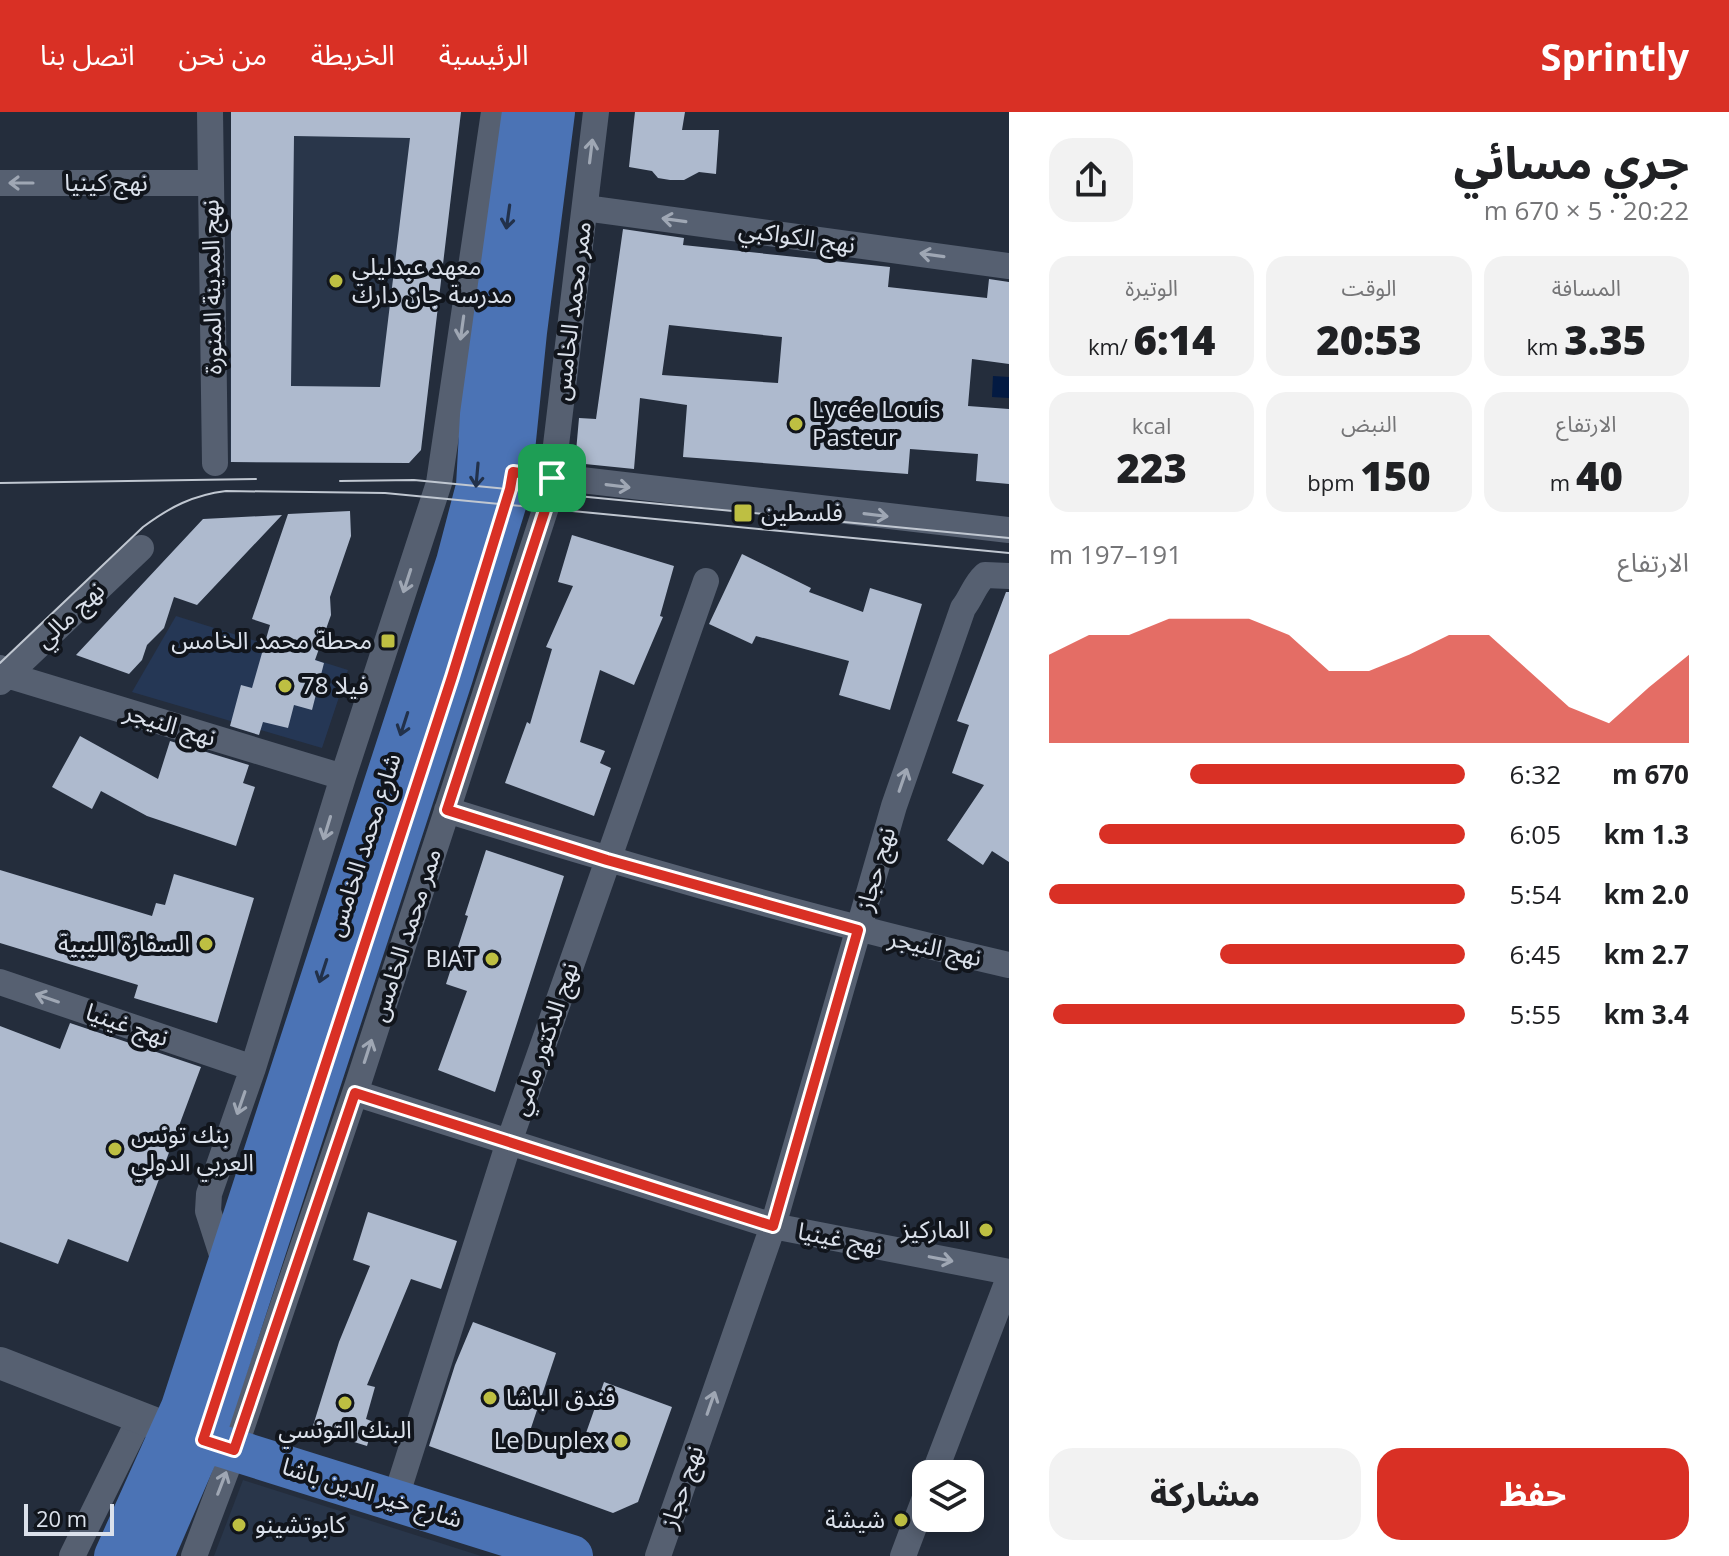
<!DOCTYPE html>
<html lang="ar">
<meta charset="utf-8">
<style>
:root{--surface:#fff;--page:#f2f2f2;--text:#202124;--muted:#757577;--accent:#d93025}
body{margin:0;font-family:"Open Sans","Noto Sans Arabic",sans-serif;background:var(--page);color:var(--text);direction:rtl;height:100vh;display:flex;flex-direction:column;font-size:30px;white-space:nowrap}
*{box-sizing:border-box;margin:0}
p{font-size:26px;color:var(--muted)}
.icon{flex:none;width:44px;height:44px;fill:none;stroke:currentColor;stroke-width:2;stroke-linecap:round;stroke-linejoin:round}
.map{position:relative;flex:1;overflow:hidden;direction:ltr}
.panel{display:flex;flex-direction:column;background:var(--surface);width:720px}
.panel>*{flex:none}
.controls{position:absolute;left:912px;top:1348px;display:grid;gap:16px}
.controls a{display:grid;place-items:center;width:72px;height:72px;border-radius:16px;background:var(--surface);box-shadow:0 4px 12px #0003;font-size:40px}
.scale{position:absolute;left:24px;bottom:20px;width:90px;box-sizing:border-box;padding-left:8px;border:4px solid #dbe1eb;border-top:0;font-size:22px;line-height:28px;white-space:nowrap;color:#dbe1eb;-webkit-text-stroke:6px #11151c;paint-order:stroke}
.pin{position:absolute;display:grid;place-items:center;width:68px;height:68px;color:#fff;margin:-34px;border-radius:16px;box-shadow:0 4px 12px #0006}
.round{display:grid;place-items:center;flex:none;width:84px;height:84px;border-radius:24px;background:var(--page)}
.summary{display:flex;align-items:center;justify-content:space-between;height:136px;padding:0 40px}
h1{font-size:44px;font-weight:800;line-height:60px}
.figures{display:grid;grid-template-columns:repeat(3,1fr);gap:12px;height:136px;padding:8px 40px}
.figures div{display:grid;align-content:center;border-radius:20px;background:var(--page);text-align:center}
.figures b{font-size:40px;font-weight:800}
.figures small{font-size:22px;font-weight:400}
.figures p{font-size:22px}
.chart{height:224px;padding:16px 40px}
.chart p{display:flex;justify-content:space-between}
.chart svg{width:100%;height:144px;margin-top:8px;fill:var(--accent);opacity:.7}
.button{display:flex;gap:16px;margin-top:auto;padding:16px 40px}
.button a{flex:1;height:92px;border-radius:24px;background:var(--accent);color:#fff;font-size:32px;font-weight:800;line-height:92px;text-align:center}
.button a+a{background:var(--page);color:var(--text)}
ul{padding:0 40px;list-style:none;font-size:26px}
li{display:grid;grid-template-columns:128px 96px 1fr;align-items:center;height:60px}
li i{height:20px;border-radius:10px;background:var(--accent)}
header{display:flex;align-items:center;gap:48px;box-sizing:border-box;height:112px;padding:0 40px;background:var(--accent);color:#fff}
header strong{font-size:38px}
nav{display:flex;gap:44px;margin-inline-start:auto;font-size:28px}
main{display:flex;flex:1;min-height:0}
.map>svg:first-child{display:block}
.built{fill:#29364a}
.green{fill:#253755}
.water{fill:#031a42}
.building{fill:#aebace;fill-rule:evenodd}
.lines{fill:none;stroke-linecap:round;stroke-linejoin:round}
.minor{stroke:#566071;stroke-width:26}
.tertiary{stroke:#566071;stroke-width:32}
.primary{stroke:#4b73b5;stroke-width:42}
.tram{stroke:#c0c7d1;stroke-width:2}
.oneway{stroke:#9fa7b4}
.oneway2{stroke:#22314a}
.route-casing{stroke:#fff;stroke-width:16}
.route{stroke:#d93025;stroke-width:10}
.poi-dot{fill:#bebf42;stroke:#11151c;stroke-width:3}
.labels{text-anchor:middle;stroke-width:8;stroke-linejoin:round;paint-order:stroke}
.street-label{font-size:24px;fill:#dbe1eb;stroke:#11151c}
.poi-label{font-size:24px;fill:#dbe1eb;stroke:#11151c;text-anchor:start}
</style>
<header>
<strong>Sprintly</strong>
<nav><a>الرئيسية</a><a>الخريطة</a><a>من نحن</a><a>اتصل بنا</a></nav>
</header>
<main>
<section class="panel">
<div class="summary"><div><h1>جري مسائي</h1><p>20:22 · 5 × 670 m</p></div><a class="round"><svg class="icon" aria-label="share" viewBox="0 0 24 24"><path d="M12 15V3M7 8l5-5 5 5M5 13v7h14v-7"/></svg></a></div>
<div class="figures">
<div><p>المسافة</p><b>3.35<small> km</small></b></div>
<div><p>الوقت</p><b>20:53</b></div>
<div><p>الوتيرة</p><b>6:14<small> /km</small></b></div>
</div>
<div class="figures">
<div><p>الارتفاع</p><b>40<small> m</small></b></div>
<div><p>النبض</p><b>150<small> bpm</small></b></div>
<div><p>kcal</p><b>223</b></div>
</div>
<div class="chart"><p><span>الارتفاع</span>191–197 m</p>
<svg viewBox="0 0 160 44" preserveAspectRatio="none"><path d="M0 44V17L10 11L20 11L30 6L40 6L50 6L60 11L70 22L80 22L90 17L100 11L110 11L120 22L130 33L140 38L150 27L160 17V44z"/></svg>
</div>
<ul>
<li><b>670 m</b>6:32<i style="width:66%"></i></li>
<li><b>1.3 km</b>6:05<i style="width:88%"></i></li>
<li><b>2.0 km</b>5:54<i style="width:100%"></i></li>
<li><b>2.7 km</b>6:45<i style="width:59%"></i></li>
<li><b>3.4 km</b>5:55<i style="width:99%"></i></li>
</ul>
<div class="button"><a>حفظ</a><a>مشاركة</a></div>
</section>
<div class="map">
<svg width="1009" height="1444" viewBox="0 0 1009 1444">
<rect width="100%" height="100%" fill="#242d3c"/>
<path class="built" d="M231,0H461L421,338L409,351L230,350Z
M243,1368L481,1444H214Z"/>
<path class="green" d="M176,504L348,558L322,636L132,580Z"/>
<path class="water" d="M993,264L1009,265V286L992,285Z"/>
<path class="building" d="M231,0H461L421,338L409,351L231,350ZM294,24L410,26L380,275L291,274Z
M635,0H685L682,18H719L716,62L699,60L684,68H670L658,66L652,59L629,55Z
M623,117L684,126L683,133L890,155L888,175L987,186L989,167L1009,170V252L972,247L968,294L1009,297V372L976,369L978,342L910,337L908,362L683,345L687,293L640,286L634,357L575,351L579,306L596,307ZM669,213L782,225L778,271L662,263Z
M350,399L351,424L330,485L331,503L315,548L324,551L312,598L294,593L288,616L263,610L259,623L230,614L241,573L252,576L270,513L252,507L288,402Z
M282,403L197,493L174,485L164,516L147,533L142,548L129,562L76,543L203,407Z
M572,423L674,454L660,504L663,505L634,573L600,558L580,630L605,639L600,651L611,656L594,704L505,671L527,610L530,612L552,537L546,535L573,474L558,470Z
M742,442L811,476L809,480L863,500L870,476L922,492L890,598L839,583L849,549L756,524L752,532L709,512Z
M1006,480H1009V750L992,739L983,753L947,728L984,673L952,661L969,613L957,609Z
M80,624L158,667L170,629L249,653L243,671L255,675L236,734L147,704L101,679L92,697L52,675Z
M486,738L564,764L495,980L438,958L467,879L446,872L468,804L465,803Z
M0,758L152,804L156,791L165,793L174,762L254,786L217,911L134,886L138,873L0,831Z
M70,911L201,955L128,1150L68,1127L58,1152L0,1130V914L60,937Z
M368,1100L457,1129L441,1177L411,1167L367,1273L375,1275L366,1307L374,1310L367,1334L312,1317L339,1230L370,1154L353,1148Z
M473,1210L556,1241L530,1319L580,1338L604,1270L672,1295L638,1390L613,1401L429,1334L455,1253Z"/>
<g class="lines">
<path class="minor" d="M210,0L215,351
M0,71H211
M585,96L1009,154
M513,360L1009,418
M0,556L7,563L343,665
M0,570L141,436
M447,698C633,756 819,809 1009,853
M0,870L253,956
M355,981L773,1114L1009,1160
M226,1155L208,1099L209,1082L253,956L343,665L439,371L494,0
M934,1362L1009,1166
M395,1388L509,1030L706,469
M72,1444L140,1306
M194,1444L234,1338L355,981L550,383L596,0
M658,1444L773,1114L894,694L963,496C972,485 974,473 985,463L1009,464
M903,1444L926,1383"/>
<path class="tertiary" d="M0,1251L172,1318"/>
<path class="primary" d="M176,1320L572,1444
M115,1444L182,1295L457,450L477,374L481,303L523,0
M153,1444L203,1328L452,565L510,377L526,220L554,0"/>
<path class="tram" d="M340,369L414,368L1009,426
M0,371L256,367
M0,551L143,415C170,395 193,383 226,379L385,381L1009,441"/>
</g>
<defs><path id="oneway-shaft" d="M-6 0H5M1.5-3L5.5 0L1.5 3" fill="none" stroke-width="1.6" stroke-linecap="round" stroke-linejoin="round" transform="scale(2)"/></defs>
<g class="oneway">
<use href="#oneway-shaft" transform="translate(591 39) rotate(-83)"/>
<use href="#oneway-shaft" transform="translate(21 71) rotate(-180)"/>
<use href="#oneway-shaft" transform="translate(674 108) rotate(-172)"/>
<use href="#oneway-shaft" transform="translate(932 143) rotate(-172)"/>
<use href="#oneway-shaft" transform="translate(462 216) rotate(98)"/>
<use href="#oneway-shaft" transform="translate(618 374) rotate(7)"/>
<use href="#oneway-shaft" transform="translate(876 403) rotate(7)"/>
<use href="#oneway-shaft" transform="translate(407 469) rotate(108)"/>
<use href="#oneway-shaft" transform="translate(903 668) rotate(-71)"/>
<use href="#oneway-shaft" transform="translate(327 716) rotate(107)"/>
<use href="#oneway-shaft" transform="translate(47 886) rotate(-161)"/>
<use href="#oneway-shaft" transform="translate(368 939) rotate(-72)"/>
<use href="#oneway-shaft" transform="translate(241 991) rotate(109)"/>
<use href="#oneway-shaft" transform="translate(941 1147) rotate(11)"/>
<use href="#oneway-shaft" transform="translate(711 1291) rotate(-71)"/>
<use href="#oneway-shaft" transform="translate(222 1371) rotate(-69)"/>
</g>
<g class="oneway2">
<use href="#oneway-shaft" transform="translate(508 105) rotate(98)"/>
<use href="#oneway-shaft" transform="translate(477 363) rotate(95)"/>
<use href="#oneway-shaft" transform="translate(404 612) rotate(108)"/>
<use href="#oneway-shaft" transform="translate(323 859) rotate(108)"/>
</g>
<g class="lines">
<defs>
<path id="route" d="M513,360L552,366L550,383L447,698L607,748L858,818L773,1114L355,981L234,1338L203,1328L452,565L510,377Z"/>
</defs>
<use href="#route" class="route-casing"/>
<use href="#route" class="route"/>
</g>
<g class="poi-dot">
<circle cx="336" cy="169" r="8"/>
<circle cx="796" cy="312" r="8"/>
<rect x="733" y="391" width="20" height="20" rx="4"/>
<rect x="380" y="521" width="16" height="16" rx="4"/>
<circle cx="285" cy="574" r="8"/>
<circle cx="206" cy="832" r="8"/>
<circle cx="492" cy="847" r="8"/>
<circle cx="115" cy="1037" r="8"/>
<circle cx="986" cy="1118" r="8"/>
<circle cx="490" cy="1286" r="8"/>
<circle cx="345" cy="1291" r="8"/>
<circle cx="621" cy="1329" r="8"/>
<circle cx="901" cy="1408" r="8"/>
<circle cx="239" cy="1413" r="8"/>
</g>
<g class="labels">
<g class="street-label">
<text x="106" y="79">نهج كينيا</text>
<text transform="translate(797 125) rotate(8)" y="8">نهج الكواكبي</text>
<text transform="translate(212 175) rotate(-91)" y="8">نهج المدينة المنورة</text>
<text transform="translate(572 199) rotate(-83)" y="8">ممر محمد الخامس</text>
<text transform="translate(70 503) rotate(-43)" y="8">نهج مالي</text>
<text transform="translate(170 613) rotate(17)" y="8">نهج النيجر</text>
<text transform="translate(364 733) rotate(-72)" y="8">شارع محمد الخامس</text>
<text transform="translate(876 757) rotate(-74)" y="8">نهج حجاز</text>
<text transform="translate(406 823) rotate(-72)" y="8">ممر محمد الخامس</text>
<text transform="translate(935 836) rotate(13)" y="8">نهج النيجر</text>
<text transform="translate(127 913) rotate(19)" y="8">نهج غينيا</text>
<text transform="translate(545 927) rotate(-71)" y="8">نهج الدكتور مامي</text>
<text transform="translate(840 1127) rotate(11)" y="8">نهج غينيا</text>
<text transform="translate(682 1375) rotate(-71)" y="8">نهج حجاز</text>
<text transform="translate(372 1381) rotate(17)" y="8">شارع خير الدين باشا</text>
</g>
<g class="poi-label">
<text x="352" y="163">معهد عبدليلي<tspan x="352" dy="28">مدرسة جان دارك</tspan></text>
<text x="812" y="306">Lycée Louis<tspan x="812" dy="28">Pasteur</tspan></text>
<text x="761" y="409">فلسطين</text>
<text x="372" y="537" text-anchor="end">محطة محمد الخامس</text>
<text x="301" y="582">فيلا 78</text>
<text x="190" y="840" text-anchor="end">السفارة الليبية</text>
<text x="476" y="855" text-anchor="end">BIAT</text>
<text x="131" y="1031">بنك تونس<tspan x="131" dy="28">العربي الدولي</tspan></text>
<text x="970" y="1126" text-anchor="end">الماركيز</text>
<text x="506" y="1294">فندق الباشا</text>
<text x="345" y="1326" text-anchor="middle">البنك التونسي</text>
<text x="605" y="1337" text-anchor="end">Le Duplex</text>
<text x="885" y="1416" text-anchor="end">شيشة</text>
<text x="255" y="1421">كابوتشينو</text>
</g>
</g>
</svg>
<div class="controls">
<a><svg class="icon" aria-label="layers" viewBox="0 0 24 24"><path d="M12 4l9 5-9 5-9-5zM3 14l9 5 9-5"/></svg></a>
</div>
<div class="scale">20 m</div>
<div class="pin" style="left:552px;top:366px;background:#1e9e55"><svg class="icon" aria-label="arrive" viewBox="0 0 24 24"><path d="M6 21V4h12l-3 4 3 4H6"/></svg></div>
</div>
</main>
